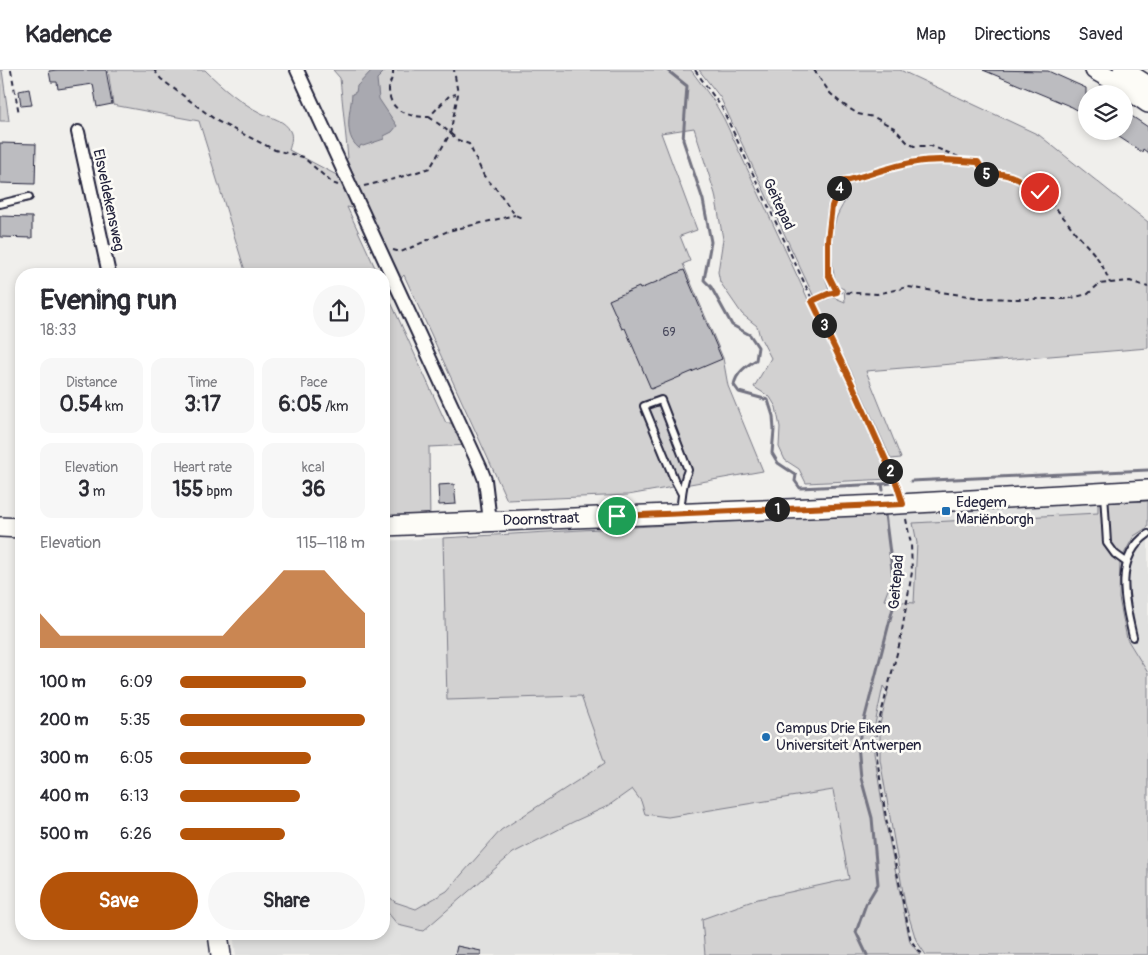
<!DOCTYPE html>
<meta charset="utf-8">
<style>
:root{--surface:#fff;--page:#f7f7f7;--text:#2b2b33;--muted:#7c7c81;--line:#e1e1e2;--accent:#b45309}
body{margin:0;font-family:Pangolin,sans-serif;background:var(--page);color:var(--text);height:100vh;display:flex;flex-direction:column;font-size:19px;white-space:nowrap}
*{box-sizing:border-box;margin:0}
p{font-size:16px;color:var(--muted)}
.icon{flex:none;width:28px;height:28px;fill:none;stroke:currentColor;stroke-width:2;stroke-linecap:round;stroke-linejoin:round}
.map{position:relative;flex:1;overflow:hidden}
.details{position:absolute;left:15px;top:198px;width:375px;height:672px;display:flex;flex-direction:column;background:var(--surface);border-radius:20px;box-shadow:0 2px 8px #0003}
.details>*{flex:none}
.buttons{position:absolute;left:1078px;top:15px;display:grid;gap:10px}
.buttons a{display:grid;place-items:center;width:55px;height:55px;border-radius:50%;background:var(--surface);box-shadow:0 2px 8px #0003;font-size:25px}
.pin{position:absolute;display:grid;place-items:center;width:42px;height:42px;color:#fff;margin:-21px;border:2px solid #fff;border-radius:50%;box-shadow:0 1px 5px #0007}
.km{position:absolute;width:25px;height:25px;margin:-12px;border-radius:50%;background:#222;color:#fff;font-size:14px;line-height:25px;text-align:center}
.round{display:grid;place-items:center;flex:none;width:52px;height:52px;border-radius:26px;background:var(--page)}
.summary{display:flex;align-items:center;justify-content:space-between;height:85px;padding:0 25px}
h1{font-size:28px;font-weight:800;line-height:38px}
.figures{display:grid;grid-template-columns:repeat(3,1fr);gap:8px;height:85px;padding:5px 25px}
.figures div{display:grid;align-content:center;border-radius:12px;background:var(--page);text-align:center}
.figures b{font-size:21px;font-weight:800}
.figures small{font-size:14px;font-weight:400}
.figures p{font-size:14px}
.chart{height:140px;padding:10px 25px}
.chart p{display:flex;justify-content:space-between}
.chart svg{width:100%;height:90px;margin-top:5px;fill:var(--accent);opacity:.7}
.button{display:flex;gap:10px;margin-top:auto;padding:10px 25px}
.button a{flex:1;height:58px;border-radius:30px;background:var(--accent);color:#fff;font-size:20px;font-weight:800;line-height:58px;text-align:center}
.button a+a{background:var(--page);color:var(--text)}
ul{padding:0 25px;list-style:none;font-size:16px}
li{display:grid;grid-template-columns:80px 60px 1fr;align-items:center;height:38px}
li i{height:12px;border-radius:6px;background:var(--accent)}
header{display:flex;align-items:center;gap:30px;box-sizing:border-box;height:70px;padding:0 25px;background:var(--surface);border-bottom:1px solid var(--line)}
header strong{font-size:24px}
nav{display:flex;gap:28px;margin-inline-start:auto;font-size:18px}
.map>svg:first-child{display:block}
.built{fill:#e0e0df}
.green{fill:#d2d1d1;stroke:#7a7a86}
.water{fill:#a9a9b0;stroke:#737381}
.lines{fill:none;stroke-linecap:round;stroke-linejoin:round}
.stream{stroke:#737381;stroke-width:3}
.building{fill:#bcbcc0;stroke:#22223b}
.lane-casing{stroke:#22223b;stroke-width:10}
.street-casing{stroke:#22223b;stroke-width:16}
.secondary-casing{stroke:#22223b;stroke-width:22}
.path{stroke:#22223b;stroke-width:2;stroke-dasharray:5 4;stroke-linecap:butt}
.lane{stroke:#fdfcf7;stroke-width:6}
.street{stroke:#fdfcf7;stroke-width:12}
.secondary{stroke:#fdfcf7;stroke-width:19}
.route-casing{stroke:#fff;stroke-width:10}
.route{stroke:#b45309;stroke-width:6}
.poi-dot{fill:#1f6fb2;stroke:#fdfcf7;stroke-width:2}
.labels{text-anchor:middle;stroke-width:5;stroke-linejoin:round;paint-order:stroke}
.number-label{font-size:12px;fill:#48485c}
.street-label{font-size:15px;fill:#22223b;stroke:#fdfcf7}
.poi-label{font-size:15px;fill:#22223b;stroke:#fdfcf7;text-anchor:start}
</style>
<header>
<strong>Kadence</strong>
<nav><a>Map</a><a>Directions</a><a>Saved</a></nav>
</header>
<div class="map">
<svg width="1148" height="885" viewBox="0 0 1148 885">
<rect width="100%" height="100%" fill="#f0efec"/>
<filter id="ink" filterUnits="userSpaceOnUse"><feTurbulence type="fractalNoise" baseFrequency=".02" numOctaves="2"/><feDisplacementMap in="SourceGraphic" scale="10" xChannelSelector="R" yChannelSelector="G"/><feConvolveMatrix kernelMatrix="1 2 1 2 8 2 1 2 1" color-interpolation-filters="sRGB"/></filter>
<g filter="url(#ink)">
<path class="built" d="M1148,431V885H236L233,864H384V471L924,441Z"/>
<path class="green" d="M0,0H2L9,51H0Z
M108,0H205C221,16 241,33 261,43C271,48 285,50 290,61C293,66 291,74 289,80L348,111L340,93L348,88L340,8L333,0H691L713,30L724,49L876,375L890,409L806,413L799,399L785,390L779,377L780,357L776,337L770,327L754,317L771,288L760,267L757,256L742,244L720,212L718,202L723,169L715,124L694,58L661,63L697,160L680,166L690,191L683,194L723,288L728,316L763,401L628,425L507,430L404,205L396,214L362,140L347,137L378,204H246L199,51L113,35Z
M699,0H900L1039,65L1148,152V278L866,301L901,388L891,389L852,303L816,233L833,227L845,232L844,219L837,216C830,196 829,167 837,146C840,139 845,132 848,125L833,122L828,135L825,172L824,204L829,219L814,227L720,27Z
M384,217L446,353H460L470,375L429,377L430,454L384,456Z
M1148,431V457L1134,466L1120,491L1119,528L1127,569L1148,603V885H926L916,870L905,834L880,689V654L888,623L883,616L874,659V682L884,745L909,867L910,872L920,885H705L702,849L758,829L849,809L833,720L668,747L645,744L641,731L632,719L608,736L573,752L513,783L423,861L398,855L384,838V822L395,832L416,839L447,821L501,760L605,693L581,626L447,630L443,468L877,443L885,444L893,507L884,530L914,533L917,473L913,453L1098,443V433Z"/>
<path class="water" d="M372,0H386L377,9L379,29L397,56L392,62L384,66V69L363,76L361,75L359,78C342,65 351,40 352,24L356,22L357,16Z"/>
<g class="lines">
<path class="stream" d="M667,0L687,16L683,70L703,130L711,172L704,210L711,217L732,255L750,265L758,277L756,290C746,296 736,303 734,315L739,322L768,330L773,346L774,360L772,383L778,393L796,405L795,411L800,418L882,414L883,420
M911,411L1148,400
M883,414L892,413
M867,885L856,862L866,834L878,814L872,748L861,708L858,674L894,534L893,507L885,444"/>
</g>
<path class="building" d="M57,0H106L112,34L97,37L93,14L58,19L57,12H51L49,1Z
M983,0L1048,1L1086,18V45L1072,37Z
M29,19L32,35L21,36L19,21Z
M1124,41L1148,57V83L1143,79L1142,82L1110,61H1124Z
M0,73L36,74L35,114L0,113Z
M0,146L32,147V168L0,167Z
M684,200L722,289L651,319L625,258L622,259L609,230L639,217L640,219Z
M454,414L456,434L439,435L438,415Z
M457,876L481,881V885H455Z"/>
<g class="lines">
<defs>
<path id="lane" d="M0,134L29,127
M1104,424L1107,473L1115,484L1126,492
M680,442C682,427 682,413 688,400L661,330L644,336L674,409L682,424
M1133,567C1125,533 1113,487 1148,464"/>
<path id="street" d="M297,0L480,397L485,410L490,451
M78,62L109,204"/>
<path id="secondary" d="M1095,0L1122,15L1148,33
M1123,0L1148,16
M384,456L881,435L1148,420
M0,457L21,458
M218,864L221,885"/>
</defs>
<use href="#lane" class="lane-casing"/>
<use href="#street" class="street-casing"/>
<use href="#secondary" class="secondary-casing"/>
<path class="path" d="M11,0L19,44
M154,0L161,9L217,51L275,80L303,87L332,113L338,115
M393,0C394,7 389,12 389,19C389,42 409,47 429,47L449,26L456,24
M695,0L722,38L852,314L899,420
M814,0L830,23L841,33L858,44L874,47L894,58L908,73L914,76H931L969,91
M429,47L443,57L458,70L469,74L484,106L498,121L515,145L522,148
M364,116L394,109L430,98L450,64L458,24L454,0
M393,180L401,182L448,161L515,145
M837,222L828,204V170L832,136L841,112L916,92L941,91L978,92L986,105C1022,95 1056,137 1075,162C1083,172 1093,181 1100,192C1104,198 1107,206 1110,213
M812,231L828,224L837,222L877,224L908,217L981,228L1016,229H1067L1088,224L1099,214L1110,213L1130,211L1148,217
M906,449L911,474L912,502L900,572L878,655L876,673L877,688L886,748L911,871L923,885"/>
<use href="#lane" class="lane"/>
<use href="#street" class="street"/>
<use href="#secondary" class="secondary"/>
</g>
</g>
<g class="lines" filter="url(#ink)">
<defs>
<path id="route" d="M617,446L903,434L897,415L852,314L812,231L828,224L837,222L828,204V170L832,136L841,112C866,106 891,96 916,92C936,88 958,91 978,92L986,105C1006,99 1023,112 1040,122"/>
</defs>
<use href="#route" class="route-casing"/>
<use href="#route" class="route"/>
</g>
<g class="poi-dot">
<rect x="941" y="436" width="10" height="10" rx="2.5"/>
<circle cx="766" cy="667" r="5"/>
</g>
<g class="labels">
<g class="number-label">
<text x="669" y="266">69</text>
</g>
<g class="street-label">
<text transform="translate(109 130) rotate(78)" y="5">Elsveldekensweg</text>
<text transform="translate(779 134) rotate(65)" y="5">Geitepad</text>
<text transform="translate(541 449) rotate(-2)" y="5">Doornstraat</text>
<text transform="translate(896 512) rotate(-85)" y="5">Geitepad</text>
</g>
<g class="poi-label">
<text x="956" y="437">Edegem<tspan x="956" dy="17">Mariënborgh</tspan></text>
<text x="776" y="663">Campus Drie Eiken<tspan x="776" dy="17">Universiteit Antwerpen</tspan></text>
</g>
</g>
</svg>
<div class="buttons">
<a><svg class="icon" aria-label="layers" viewBox="0 0 24 24"><path d="M12 4l9 5-9 5-9-5zM3 14l9 5 9-5"/></svg></a>
</div>
<div class="pin" style="left:617px;top:446px;background:#1e9e55"><svg class="icon" aria-label="arrive" viewBox="0 0 24 24"><path d="M6 21V4h12l-3 4 3 4H6"/></svg></div>
<div class="pin" style="left:1040px;top:122px;background:#d93025"><svg class="icon" aria-label="check" viewBox="0 0 24 24"><path d="M5 12l5 5 9-10"/></svg></div>
<b class="km" style="left:777px;top:439px">1</b>
<b class="km" style="left:890px;top:401px">2</b>
<b class="km" style="left:824px;top:255px">3</b>
<b class="km" style="left:839px;top:118px">4</b>
<b class="km" style="left:986px;top:104px">5</b>
<section class="details">
<div class="summary"><div><h1>Evening run</h1><p>18:33</p></div><a class="round"><svg class="icon" aria-label="share" viewBox="0 0 24 24"><path d="M12 15V3M7 8l5-5 5 5M5 13v7h14v-7"/></svg></a></div>
<div class="figures">
<div><p>Distance</p><b>0.54<small> km</small></b></div>
<div><p>Time</p><b>3:17</b></div>
<div><p>Pace</p><b>6:05<small> /km</small></b></div>
</div>
<div class="figures">
<div><p>Elevation</p><b>3<small> m</small></b></div>
<div><p>Heart rate</p><b>155<small> bpm</small></b></div>
<div><p>kcal</p><b>36</b></div>
</div>
<div class="chart"><p><span>Elevation</span>115–118 m</p>
<svg viewBox="0 0 160 44" preserveAspectRatio="none"><path d="M0 44V27L10 38L20 38L30 38L40 38L50 38L60 38L70 38L80 38L90 38L100 27L110 17L120 6L130 6L140 6L150 17L160 27V44z"/></svg>
</div>
<ul>
<li><b>100 m</b>6:09<i style="width:68%"></i></li>
<li><b>200 m</b>5:35<i style="width:100%"></i></li>
<li><b>300 m</b>6:05<i style="width:71%"></i></li>
<li><b>400 m</b>6:13<i style="width:65%"></i></li>
<li><b>500 m</b>6:26<i style="width:57%"></i></li>
</ul>
<div class="button"><a>Save</a><a>Share</a></div>
</section>
</div>
